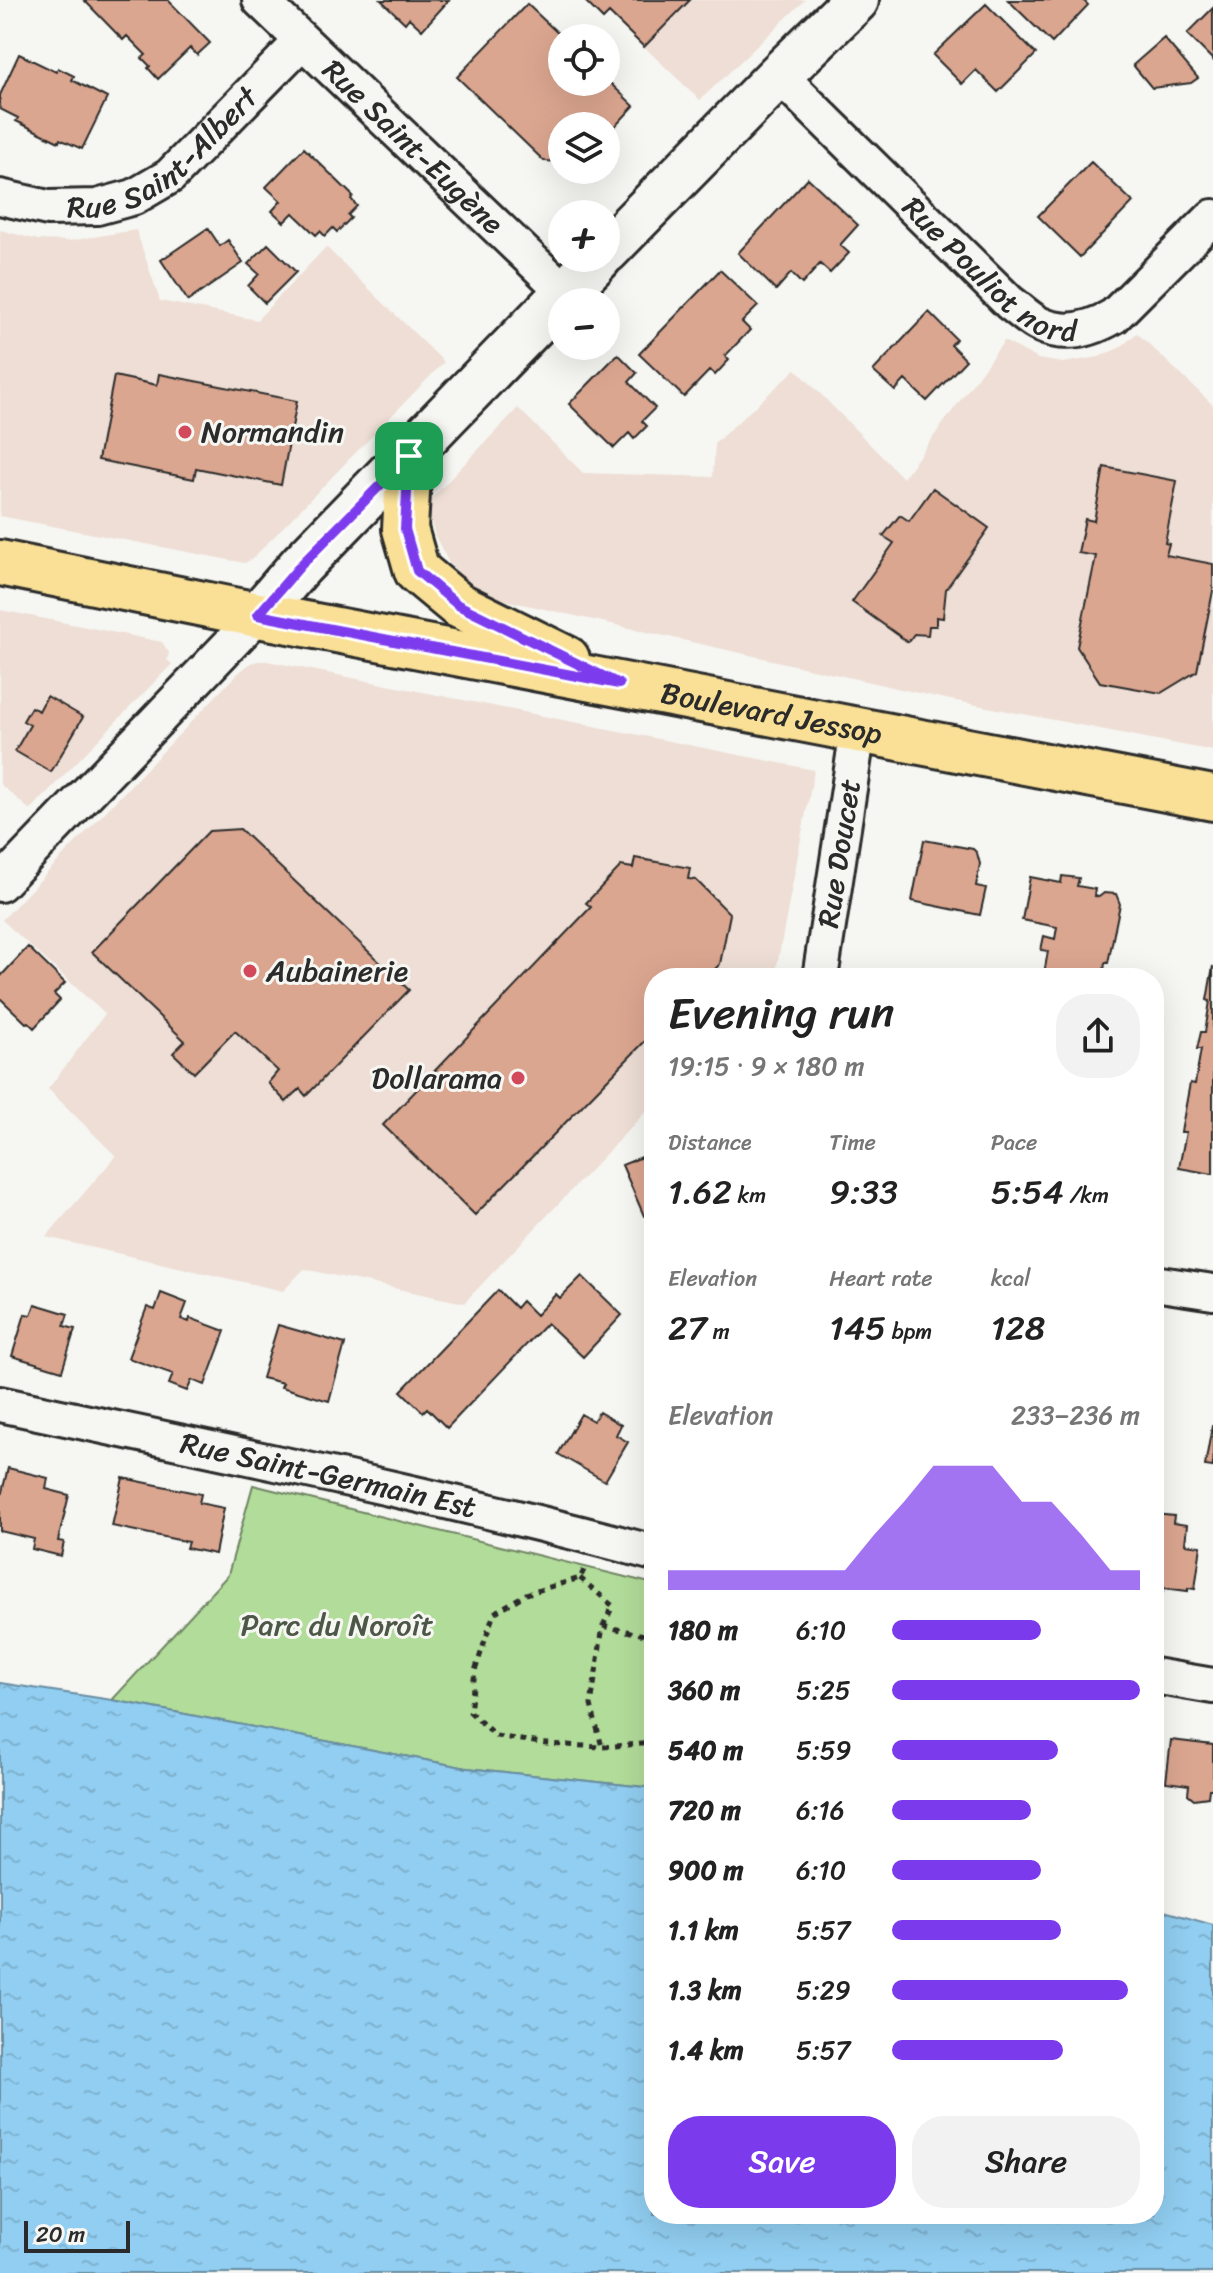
<!DOCTYPE html>
<meta charset="utf-8">
<style>
:root{--surface:#fff;--page:#f2f2f2;--text:#222;--muted:#767676;--accent:#7c3aed}
body{margin:0;font-family:Sriracha,sans-serif;background:var(--page);color:var(--text);height:100vh;display:flex;flex-direction:column;font-size:30px;white-space:nowrap}
*{box-sizing:border-box;margin:0}
p{font-size:26px;color:var(--muted)}
.icon{flex:none;width:44px;height:44px;fill:none;stroke:currentColor;stroke-width:2;stroke-linecap:round;stroke-linejoin:round}
.map{position:relative;flex:1;overflow:hidden}
.sheet{position:absolute;left:644px;top:968px;width:520px;height:1256px;display:flex;flex-direction:column;background:var(--surface);border-radius:32px;box-shadow:0 8px 32px #0002}
.sheet>*{flex:none}
.tools{position:absolute;left:548px;top:24px;display:grid;gap:16px}
.tools a{display:grid;place-items:center;width:72px;height:72px;border-radius:50%;background:var(--surface);box-shadow:0 8px 32px #0002;font-size:40px}
.scale{position:absolute;left:24px;bottom:20px;width:106px;box-sizing:border-box;padding-left:8px;border:4px solid #2b2b2b;border-top:0;font-size:22px;line-height:28px;white-space:nowrap;color:#2b2b2b;-webkit-text-stroke:6px #f6f6f2;paint-order:stroke}
.pin{position:absolute;display:grid;place-items:center;width:68px;height:68px;color:#fff;margin:-34px;border-radius:16px;box-shadow:0 4px 12px #0006}
.round{display:grid;place-items:center;flex:none;width:84px;height:84px;border-radius:32px;background:var(--page)}
.head{display:flex;align-items:center;justify-content:space-between;height:136px;padding:0 24px}
h1{font-size:44px;font-weight:600;line-height:60px}
.metrics{display:grid;grid-template-columns:repeat(3,1fr);gap:12px;height:136px;padding:8px 24px}
.metrics div{display:grid;align-content:center}
.metrics b{font-size:34px;font-weight:600}
.metrics small{font-size:22px;font-weight:400}
.metrics p{font-size:22px}
.chart{height:224px;padding:16px 24px}
.chart p{display:flex;justify-content:space-between}
.chart svg{width:100%;height:144px;margin-top:8px;fill:var(--accent);opacity:.7}
.cta{display:flex;gap:16px;margin-top:auto;padding:16px 24px}
.cta a{flex:1;height:92px;border-radius:32px;background:var(--accent);color:#fff;font-size:32px;font-weight:600;line-height:92px;text-align:center}
.cta a+a{background:var(--page);color:var(--text)}
ul{padding:0 24px;list-style:none;font-size:26px}
li{display:grid;grid-template-columns:128px 96px 1fr;align-items:center;height:60px}
li i{height:20px;border-radius:10px;background:var(--accent)}
.map>svg:first-child{display:block}
.built{fill:#eeded5}
.green{fill:#b2dc9a;stroke:#6e8462;stroke-width:2}
.water{fill:url(#water-ripples);stroke:#688da2;stroke-width:2}
.building{fill:#dba690;stroke:#2b2b2b;stroke-width:2}
.lines{fill:none;stroke-linecap:round;stroke-linejoin:round}
.street-casing{stroke:#2b2b2b;stroke-width:40}
.secondary-casing{stroke:#2b2b2b;stroke-width:50}
.primary-casing{stroke:#2b2b2b;stroke-width:50}
.path{stroke:#2b2b2b;stroke-width:5;stroke-dasharray:6 6;stroke-linecap:butt}
.street{stroke:#f6f6f2;stroke-width:34}
.secondary{stroke:#f6f6f2;stroke-width:44}
.primary{stroke:#f9e096;stroke-width:44}
.route-casing{stroke:#fff;stroke-width:16}
.route{stroke:#7c3aed;stroke-width:10}
.poi-dot{fill:#d1495b;stroke:#f6f6f2;stroke-width:3}
.labels{text-anchor:middle;stroke-width:6;stroke-linejoin:round;paint-order:stroke}
.street-label{font-size:30px;fill:#2b2b2b;stroke:#f6f6f2}
.poi-label{font-size:30px;fill:#2b2b2b;stroke:#f6f6f2;text-anchor:start}
.park-label{font-size:30px;fill:#4d5747;stroke:#f6f6f2}
</style>
<div class="map">
<svg width="1213" height="2273" viewBox="0 0 1213 2273">
<defs>
<pattern id="water-ripples" width="26" height="14" patternUnits="userSpaceOnUse" patternTransform="scale(2)"><rect width="26" height="14" fill="#91cef1"/><path d="M2 4q2-2 4 0t4 0M15 11q2-2 4 0t4 0" fill="none" stroke="#7db1cf"/></pattern>
</defs>
<rect width="100%" height="100%" fill="#f6f6f2"/>
<filter id="ink" filterUnits="userSpaceOnUse"><feTurbulence type="fractalNoise" baseFrequency=".0125" numOctaves="2"/><feDisplacementMap in="SourceGraphic" scale="16" xChannelSelector="R" yChannelSelector="G"/><feConvolveMatrix kernelMatrix="1 2 1 2 8 2 1 2 1" color-interpolation-filters="sRGB"/></filter>
<g filter="url(#ink)">
<path class="built" d="M595,0H805L700,100Z
M0,230L38,240L69,241L136,230L160,301L257,320L326,247L444,362L253,558L245,563L0,516Z
M1137,333L1213,405V751L941,698L496,598L466,581L449,563L435,536L430,517L431,499L518,408L583,473L713,477L715,443L796,369L903,478L1004,341L1038,359L1063,363L1099,357L1121,347Z
M0,610L162,642L169,653L167,660L172,664L30,810L0,784Z
M258,661H267L814,770L775,976L773,978H654V1103L464,1303L304,1269L283,1291L46,1237L116,1156L48,1089L105,1014L2,920L237,674L251,663Z"/>
<path class="green" d="M253,1485L654,1584V1788L467,1768L112,1700L228,1575Z"/>
<path class="water" d="M0,1683L112,1700L467,1768L654,1788V2214H1154V1908L1213,1925V2273H0Z"/>
<path class="building" d="M84,0H168L210,43L197,55L190,48L158,79L148,68L150,66L142,58L146,55L127,36L123,40Z
M381,0H449L422,30L409,18L405,23Z
M584,0H690L644,47L609,13L603,19Z
M1008,0H1083L1088,5L1052,43Z
M527,4L563,38L562,82H606V79L634,106L606,136V126H562V162L544,161L457,77Z
M986,4L1036,54L998,92L976,70L962,84L933,55Z
M1213,8V60L1187,34Z
M1164,38L1198,78L1191,83L1152,88L1133,65Z
M19,54L56,72L58,68L74,76L72,80L107,98L82,149L60,139L59,142L16,121L18,118L0,109V95Z
M304,148L353,196L351,199L357,206L348,215L351,218L337,232L333,228L325,236L320,231L316,235L293,213L284,222L272,211L281,201L266,187Z
M1091,162L1133,202L1080,257L1038,216Z
M808,178L858,225L840,245L849,253L830,273L820,264L802,284L791,273L776,290L738,253Z
M208,228L220,246L228,240L243,263L188,301L161,260Z
M268,244L296,272L265,303L248,286L259,274L248,264Z
M720,270L758,306L742,322L750,330L725,356L729,360L715,375L710,370L684,397L639,354Z
M929,312L956,339L951,345L966,360L927,401L905,380L895,391L873,371Z
M618,354L637,373L629,382L655,408L642,421L647,426L634,439L629,433L614,448L569,404Z
M159,374L297,401L281,485L196,468L194,479L98,460L114,376L157,385Z
M1104,467L1177,481L1165,543L1169,544L1166,555L1213,564V591L1197,671L1161,693L1100,682L1077,647L1096,556L1078,553L1085,519L1094,521Z
M933,488L989,528L946,589L943,618L936,617V626H929L928,635L914,634L908,642L852,602L894,543L883,536L900,515L909,521Z
M47,696L83,717L51,772L15,751L30,725L23,721L31,707L39,711Z
M240,829L409,990L306,1096L300,1089L286,1102L268,1083L278,1071L235,1031L194,1073L173,1053L185,1041L92,952L209,831Z
M924,840L973,849L977,853L980,864L976,886L986,888L980,915L912,901Z
M635,858L690,868L688,879L696,880L730,914L720,964L706,978H654V1032L475,1215L383,1125L591,907L586,903L621,866L633,868Z
M1062,876L1079,878L1077,886L1095,889L1094,896L1099,897L1104,893L1116,894L1120,904L1108,963H1105L1103,978H1065L1044,974L1048,951L1041,950L1044,936L1055,939L1057,927L1022,920L1030,877L1061,883Z
M28,947L65,983L54,994L60,1000L34,1028L28,1022L26,1023L0,998V977Z
M1213,966V1174L1179,1168L1186,1132H1181L1190,1083L1195,1084L1201,1049H1197L1201,1032H1205L1210,1001L1207,1000Z
M654,1152V1212L644,1216L622,1165Z
M582,1276L622,1315L583,1357L547,1323L447,1428L427,1408L423,1412L401,1391L498,1290L516,1308L522,1301L536,1315L556,1294L560,1298Z
M161,1293L187,1303L181,1319L189,1322L190,1318L225,1331L205,1385L192,1380L187,1391L169,1384L173,1374L128,1358L147,1307L155,1310Z
M35,1304L68,1314L64,1326L75,1329L62,1371L12,1356L25,1314L31,1315Z
M278,1325L345,1344L329,1401L281,1387L283,1383L262,1378Z
M599,1412L621,1425L616,1435L628,1442L605,1481L558,1454L581,1414L593,1421Z
M1212,1426H1213V1467L1205,1466Z
M8,1468L48,1478L46,1489L69,1495L58,1541L64,1542L61,1556L32,1549L34,1539L0,1531V1500Z
M123,1478L201,1494L199,1503L224,1508L215,1554L186,1548L188,1542L112,1526Z
M1154,1514L1174,1516L1173,1523L1187,1525L1185,1544L1201,1546L1195,1589L1188,1588V1591L1164,1588L1163,1592L1154,1591Z
M1171,1740L1213,1745V1789H1209L1208,1797L1194,1799L1188,1794L1189,1785L1166,1782Z"/>
<g class="lines">
<defs>
<g id="street">
<path id="s1" d="M260,0L565,292"/>
<path id="s2" d="M779,75L1010,303C1020,310 1031,321 1041,325C1067,337 1092,329 1114,316L1213,217"/>
<path id="s3" d="M0,197L48,208L97,207L134,197L170,176L301,42"/>
<path d="M0,884L258,615"/>
<path id="s4" d="M820,978L858,730"/>
<path d="M1154,1283L1213,1292"/>
<path id="s5" d="M0,1404C218,1451 439,1495 654,1553"/>
<path d="M1154,1676L1213,1686"/>
</g>
<path id="secondary" d="M606,251L779,75L856,0
M258,615L301,565L599,258"/>
<g id="primary">
<path d="M409,456L405,529L417,571L458,605L567,659"/>
<path id="s6" d="M0,563L258,615L1213,798"/>
</g>
</defs>
<use href="#street" class="street-casing"/>
<use href="#secondary" class="secondary-casing"/>
<use href="#primary" class="primary-casing"/>
<path class="path" d="M584,1570L580,1578L526,1594L494,1613L475,1671L470,1712L496,1736L547,1744L602,1747L654,1743
M580,1578L613,1606L603,1626L591,1705L602,1747
M603,1626L654,1637"/>
<use href="#street" class="street"/>
<use href="#secondary" class="secondary"/>
<use href="#primary" class="primary"/>
</g>
</g>
<g class="lines" filter="url(#ink)">
<defs>
<path id="route" d="M409,456L405,529L417,571L458,605L619,684L258,615L301,565Z"/>
</defs>
<use href="#route" class="route-casing"/>
<use href="#route" class="route"/>
</g>
<g class="poi-dot">
<circle cx="185" cy="432" r="8"/>
<circle cx="250" cy="971" r="8"/>
<circle cx="518" cy="1078" r="8"/>
</g>
<g class="labels">
<g class="street-label">
<text dy="10" stroke="none"><textPath href="#s3" startOffset="182">Rue Saint-Albert</textPath></text>
<text dy="10" stroke="none"><textPath href="#s1" startOffset="212">Rue Saint-Eugène</textPath></text>
<text dy="10" stroke="none"><textPath href="#s2" startOffset="290">Rue Pouliot nord</textPath></text>
<text dy="10" stroke="none"><textPath href="#s6" startOffset="786">Boulevard Jessop</textPath></text>
<text dy="10" stroke="none"><textPath href="#s4" startOffset="126">Rue Doucet</textPath></text>
<text dy="10" stroke="none"><textPath href="#s5" startOffset="336">Rue Saint-Germain Est</textPath></text>
</g>
<g class="poi-label">
<text x="201" y="442">Normandin</text>
<text x="266" y="981">Aubainerie</text>
<text x="502" y="1088" text-anchor="end">Dollarama</text>
</g>
<g class="park-label">
<text x="337" y="1635">Parc du Noroît</text>
</g>
</g>
</svg>
<div class="tools">
<a><svg class="icon" aria-label="locate" viewBox="0 0 24 24"><circle cx="12" cy="12" r="6"/><path d="M12 2v4M12 18v4M2 12h4M18 12h4"/></svg></a>
<a><svg class="icon" aria-label="layers" viewBox="0 0 24 24"><path d="M12 4l9 5-9 5-9-5zM3 14l9 5 9-5"/></svg></a>
<a>+</a>
<a>−</a>
</div>
<div class="scale">20 m</div>
<div class="pin" style="left:409px;top:456px;background:#1e9e55"><svg class="icon" aria-label="arrive" viewBox="0 0 24 24"><path d="M6 21V4h12l-3 4 3 4H6"/></svg></div>
<section class="sheet">
<div class="head"><div><h1>Evening run</h1><p>19:15 · 9 × 180 m</p></div><a class="round"><svg class="icon" aria-label="share" viewBox="0 0 24 24"><path d="M12 15V3M7 8l5-5 5 5M5 13v7h14v-7"/></svg></a></div>
<div class="metrics">
<div><p>Distance</p><b>1.62<small> km</small></b></div>
<div><p>Time</p><b>9:33</b></div>
<div><p>Pace</p><b>5:54<small> /km</small></b></div>
</div>
<div class="metrics">
<div><p>Elevation</p><b>27<small> m</small></b></div>
<div><p>Heart rate</p><b>145<small> bpm</small></b></div>
<div><p>kcal</p><b>128</b></div>
</div>
<div class="chart"><p><span>Elevation</span>233–236 m</p>
<svg viewBox="0 0 160 44" preserveAspectRatio="none"><path d="M0 44V38L10 38L20 38L30 38L40 38L50 38L60 38L70 27L80 17L90 6L100 6L110 6L120 17L130 17L140 27L150 38L160 38V44z"/></svg>
</div>
<ul>
<li><b>180 m</b>6:10<i style="width:60%"></i></li>
<li><b>360 m</b>5:25<i style="width:100%"></i></li>
<li><b>540 m</b>5:59<i style="width:67%"></i></li>
<li><b>720 m</b>6:16<i style="width:56%"></i></li>
<li><b>900 m</b>6:10<i style="width:60%"></i></li>
<li><b>1.1 km</b>5:57<i style="width:68%"></i></li>
<li><b>1.3 km</b>5:29<i style="width:95%"></i></li>
<li><b>1.4 km</b>5:57<i style="width:69%"></i></li>
</ul>
<div class="cta"><a>Save</a><a>Share</a></div>
</section>
</div>
